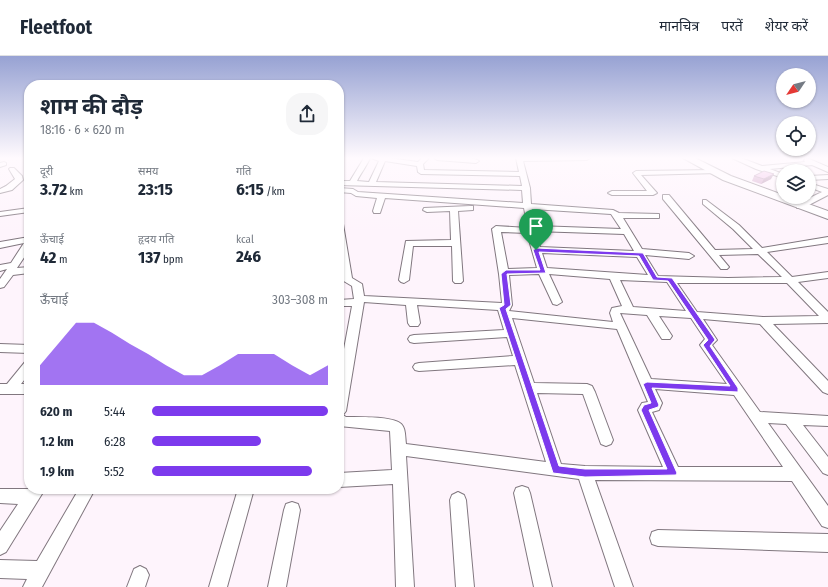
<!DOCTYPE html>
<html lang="hi">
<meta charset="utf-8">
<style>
:root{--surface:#fff;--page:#f6f6f7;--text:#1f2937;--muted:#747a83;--line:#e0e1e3;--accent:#7c3aed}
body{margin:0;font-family:"Fira Sans Condensed","Noto Sans Devanagari",sans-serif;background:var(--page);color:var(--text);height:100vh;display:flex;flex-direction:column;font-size:15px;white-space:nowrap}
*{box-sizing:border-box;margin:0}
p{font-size:13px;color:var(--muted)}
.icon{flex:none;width:22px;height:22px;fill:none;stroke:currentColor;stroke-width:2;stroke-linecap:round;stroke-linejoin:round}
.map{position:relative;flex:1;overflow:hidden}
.side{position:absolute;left:24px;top:24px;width:320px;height:414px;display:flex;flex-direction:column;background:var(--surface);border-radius:16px;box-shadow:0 1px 3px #0004}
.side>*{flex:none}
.needle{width:26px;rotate:235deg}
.tools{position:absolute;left:776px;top:12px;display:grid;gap:8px}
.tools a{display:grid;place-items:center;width:40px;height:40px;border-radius:50%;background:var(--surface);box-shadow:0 1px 3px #0004;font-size:20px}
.pin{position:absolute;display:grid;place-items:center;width:34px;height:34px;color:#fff;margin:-41px -17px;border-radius:50% 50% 50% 0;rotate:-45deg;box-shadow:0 0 4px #0007}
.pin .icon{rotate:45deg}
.round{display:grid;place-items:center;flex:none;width:42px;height:42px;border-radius:16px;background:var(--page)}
.head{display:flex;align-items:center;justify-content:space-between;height:68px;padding:0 16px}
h1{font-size:22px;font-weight:700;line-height:30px}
.metrics{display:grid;grid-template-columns:repeat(3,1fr);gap:6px;height:68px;padding:4px 16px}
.metrics div{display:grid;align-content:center}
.metrics b{font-size:17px;font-weight:700}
.metrics small{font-size:11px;font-weight:400}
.metrics p{font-size:11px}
.chart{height:112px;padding:8px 16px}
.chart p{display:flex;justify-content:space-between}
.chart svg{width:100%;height:72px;margin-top:4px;fill:var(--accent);opacity:.7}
ul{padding:0 16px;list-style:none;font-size:13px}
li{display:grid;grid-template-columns:64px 48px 1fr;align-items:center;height:30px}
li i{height:10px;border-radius:5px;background:var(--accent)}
header{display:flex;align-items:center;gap:24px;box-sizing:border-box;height:56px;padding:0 20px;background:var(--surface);border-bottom:1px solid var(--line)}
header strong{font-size:19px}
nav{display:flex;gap:22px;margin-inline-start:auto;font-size:14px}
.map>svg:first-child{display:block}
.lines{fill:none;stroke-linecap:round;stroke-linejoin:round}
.street-casing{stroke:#81777f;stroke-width:2}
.secondary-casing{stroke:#81777f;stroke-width:2}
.street{fill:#fff;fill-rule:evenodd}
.secondary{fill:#fff;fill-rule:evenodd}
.wall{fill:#ce9ac3}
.shaded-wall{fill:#a77d9f}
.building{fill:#efb3e3;stroke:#a77d9f}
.route{fill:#7c3aed;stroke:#fff;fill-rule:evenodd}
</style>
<header>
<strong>Fleetfoot</strong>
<nav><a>मानचित्र</a><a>परतें</a><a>शेयर करें</a></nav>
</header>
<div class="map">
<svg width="828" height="531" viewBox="0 0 828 531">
<rect width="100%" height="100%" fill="#fef4fc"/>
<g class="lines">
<defs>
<path id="street" d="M364,102H370C366,111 361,117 357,125L369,126L379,105L371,102H389L418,106L422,102H429L423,108L424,114L519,116L516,102H590L587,104L523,105L530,132L531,148L613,154L619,157L659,158V162H623L642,193L689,197L694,200L689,203L645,199L658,220L728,222L782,221L758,198L719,199L729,211L727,213H721L663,143V139H669L715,194L753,193L733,173L703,148V144H706L739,169L762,192L828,181V187L767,196L792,221L828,216V222L798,226L828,256V267L773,268L828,325V338L823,336L760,268L703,263L717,284L712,289L760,356L828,360V370L803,369L828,401V419L823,417L786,368L768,367L828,450V472L822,470L792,425L595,424L633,531H615L579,423L406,400L414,531H396L393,428L339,431V417L392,414L390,375L339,370V320L352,250H339V244L354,243L352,230L342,224L339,200V166L343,168L352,222L362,228L364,240L502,247L499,218L492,173L496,170L528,172L524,152L385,142L380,157H374L373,155L377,142L356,140L351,137L339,136V132L353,133L358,136L523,147L522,134L339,129V125H350ZM385,105L417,110L418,116L421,118L520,120L522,130L376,126ZM532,153L611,158L621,173L536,170ZM535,175L624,178L634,195L540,191ZM501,176L527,177L537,212L508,213ZM542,197L637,201L648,219L547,212ZM539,218L553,248L557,249L562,246L549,218L610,223L622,250L612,252L610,257L613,266L509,255L512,249L509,219ZM620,224L667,226L686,255L633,251ZM677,227H787L819,260L763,261L697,256ZM364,246L406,249L408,267L410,270H418L420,267L417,249L498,254L504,274L414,279L410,280L408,283L410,286L414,287L507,281L513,300L419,307L415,308L413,311L415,314L419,315L515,309L546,406L406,388C405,381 406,371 400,367C390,360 359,361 346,361L343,359L346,355ZM620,257L647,259L662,283H670L672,280L659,260L691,262L705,283L700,289L727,328L651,323ZM512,262L617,273L648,346L642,347L638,354L663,411L585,410L561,408L537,337L583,338L601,388L606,390L611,388L613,384L595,336L592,330L587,328L534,327ZM655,333L734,339L783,411H678L652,356L659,354L662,347Z
M434,102C445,102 471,99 479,105L476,107L437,104Z
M732,102H741L762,110L805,106L804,104L807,102L828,111V116L812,109L770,113L783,118V122L756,113Z
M4,106L6,107V109L0,111V107Z
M10,112H14L22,120L23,124L12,134L0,137V133L6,130L15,123L9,113Z
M716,114L719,116L718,117L641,119L657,137L653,139H612L608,137L612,135H647L633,117L636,115Z
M828,119V123L809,124V120Z
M809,127L828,133V139L803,152H797V148L822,136L809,131Z
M470,150H473V154L458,155L463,225L461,227H455L453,225L452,190H413L409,224L404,227L401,226L399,224L406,185L451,184L450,155L427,156L423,154L424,152Z
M29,152V156L0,160V156Z
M29,181V194L17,212L29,211V217L13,219L4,231L0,232V223L7,213L0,215V209L11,207L24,187L0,192V186Z
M0,288L29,289V297L0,296Z
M29,305V318L21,328H29V338H0V328H7L25,306Z
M522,430L528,432L530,437L552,531H534L514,437L516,432Z
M29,432V433H45L6,496L0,499V475L18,448L0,447V433H28Z
M79,433H95L42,531H23L27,523L0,522V504L37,505Z
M238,433H254L227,531H209Z
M458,436L464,439L466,444L474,531H456L450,444L452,439Z
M292,446L298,448L300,454L286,531H268L284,454L286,448Z
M658,474L828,478V496L658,490L652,488L650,482L652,476Z
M140,510L146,513L149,519L145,531H127L134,513Z"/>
<path id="secondary" d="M683,102H695L731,120L783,139V141H789L828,155V163L723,124Z"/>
</defs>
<use href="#street" class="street-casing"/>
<use href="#secondary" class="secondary-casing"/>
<use href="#street" class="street"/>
<use href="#secondary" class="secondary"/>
</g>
<path class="wall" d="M754,120L771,123L761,128L752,125Z"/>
<path class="shaded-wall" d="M774,118L771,123L761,128L764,123Z"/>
<path class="building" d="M764,115L774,118L764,123L754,120Z"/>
<linearGradient id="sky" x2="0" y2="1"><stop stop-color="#97a2d3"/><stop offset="0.58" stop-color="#fffafe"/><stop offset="1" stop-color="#fffafe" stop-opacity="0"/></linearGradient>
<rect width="828" height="176" fill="url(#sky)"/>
<path class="route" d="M536,192L643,197L657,221L672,222L714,282L715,284L710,290L738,332V336L652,332L659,349L658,351L649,354L677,417L676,419L585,421L553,417L499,252L504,249L501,218L506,214H540L533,194ZM539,196L639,200L653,224L668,225L708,284L703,289L730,330L647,326L643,328L651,347L644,349L641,354L667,413H585L559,410L506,253L511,249L507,218L546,217Z"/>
</svg>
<div class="tools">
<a><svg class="needle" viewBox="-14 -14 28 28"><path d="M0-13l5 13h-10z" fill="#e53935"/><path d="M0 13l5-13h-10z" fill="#747a83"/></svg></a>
<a><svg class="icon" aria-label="locate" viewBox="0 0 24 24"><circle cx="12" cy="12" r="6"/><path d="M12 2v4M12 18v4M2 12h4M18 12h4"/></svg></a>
<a><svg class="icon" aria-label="layers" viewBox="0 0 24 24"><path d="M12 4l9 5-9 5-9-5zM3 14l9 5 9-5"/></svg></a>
</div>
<div class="pin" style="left:536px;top:194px;background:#1e9e55"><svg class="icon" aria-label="arrive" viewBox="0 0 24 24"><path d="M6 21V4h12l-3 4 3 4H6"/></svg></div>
<section class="side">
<div class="head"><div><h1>शाम की दौड़</h1><p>18:16 · 6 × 620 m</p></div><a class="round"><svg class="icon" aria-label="share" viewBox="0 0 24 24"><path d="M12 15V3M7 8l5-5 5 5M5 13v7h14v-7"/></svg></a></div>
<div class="metrics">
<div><p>दूरी</p><b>3.72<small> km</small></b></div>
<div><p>समय</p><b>23:15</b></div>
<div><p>गति</p><b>6:15<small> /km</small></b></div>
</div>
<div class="metrics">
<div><p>ऊँचाई</p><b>42<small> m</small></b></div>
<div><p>हृदय गति</p><b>137<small> bpm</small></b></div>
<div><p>kcal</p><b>246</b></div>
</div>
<div class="chart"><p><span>ऊँचाई</span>303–308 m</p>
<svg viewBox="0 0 160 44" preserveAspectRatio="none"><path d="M0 44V32L10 19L20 6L30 6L40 12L50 19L60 25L70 32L80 38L90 38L100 32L110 25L120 25L130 25L140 32L150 38L160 32V44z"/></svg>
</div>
<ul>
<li><b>620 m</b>5:44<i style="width:100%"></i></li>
<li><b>1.2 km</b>6:28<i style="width:62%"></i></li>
<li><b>1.9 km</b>5:52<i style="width:91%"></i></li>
</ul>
</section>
</div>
